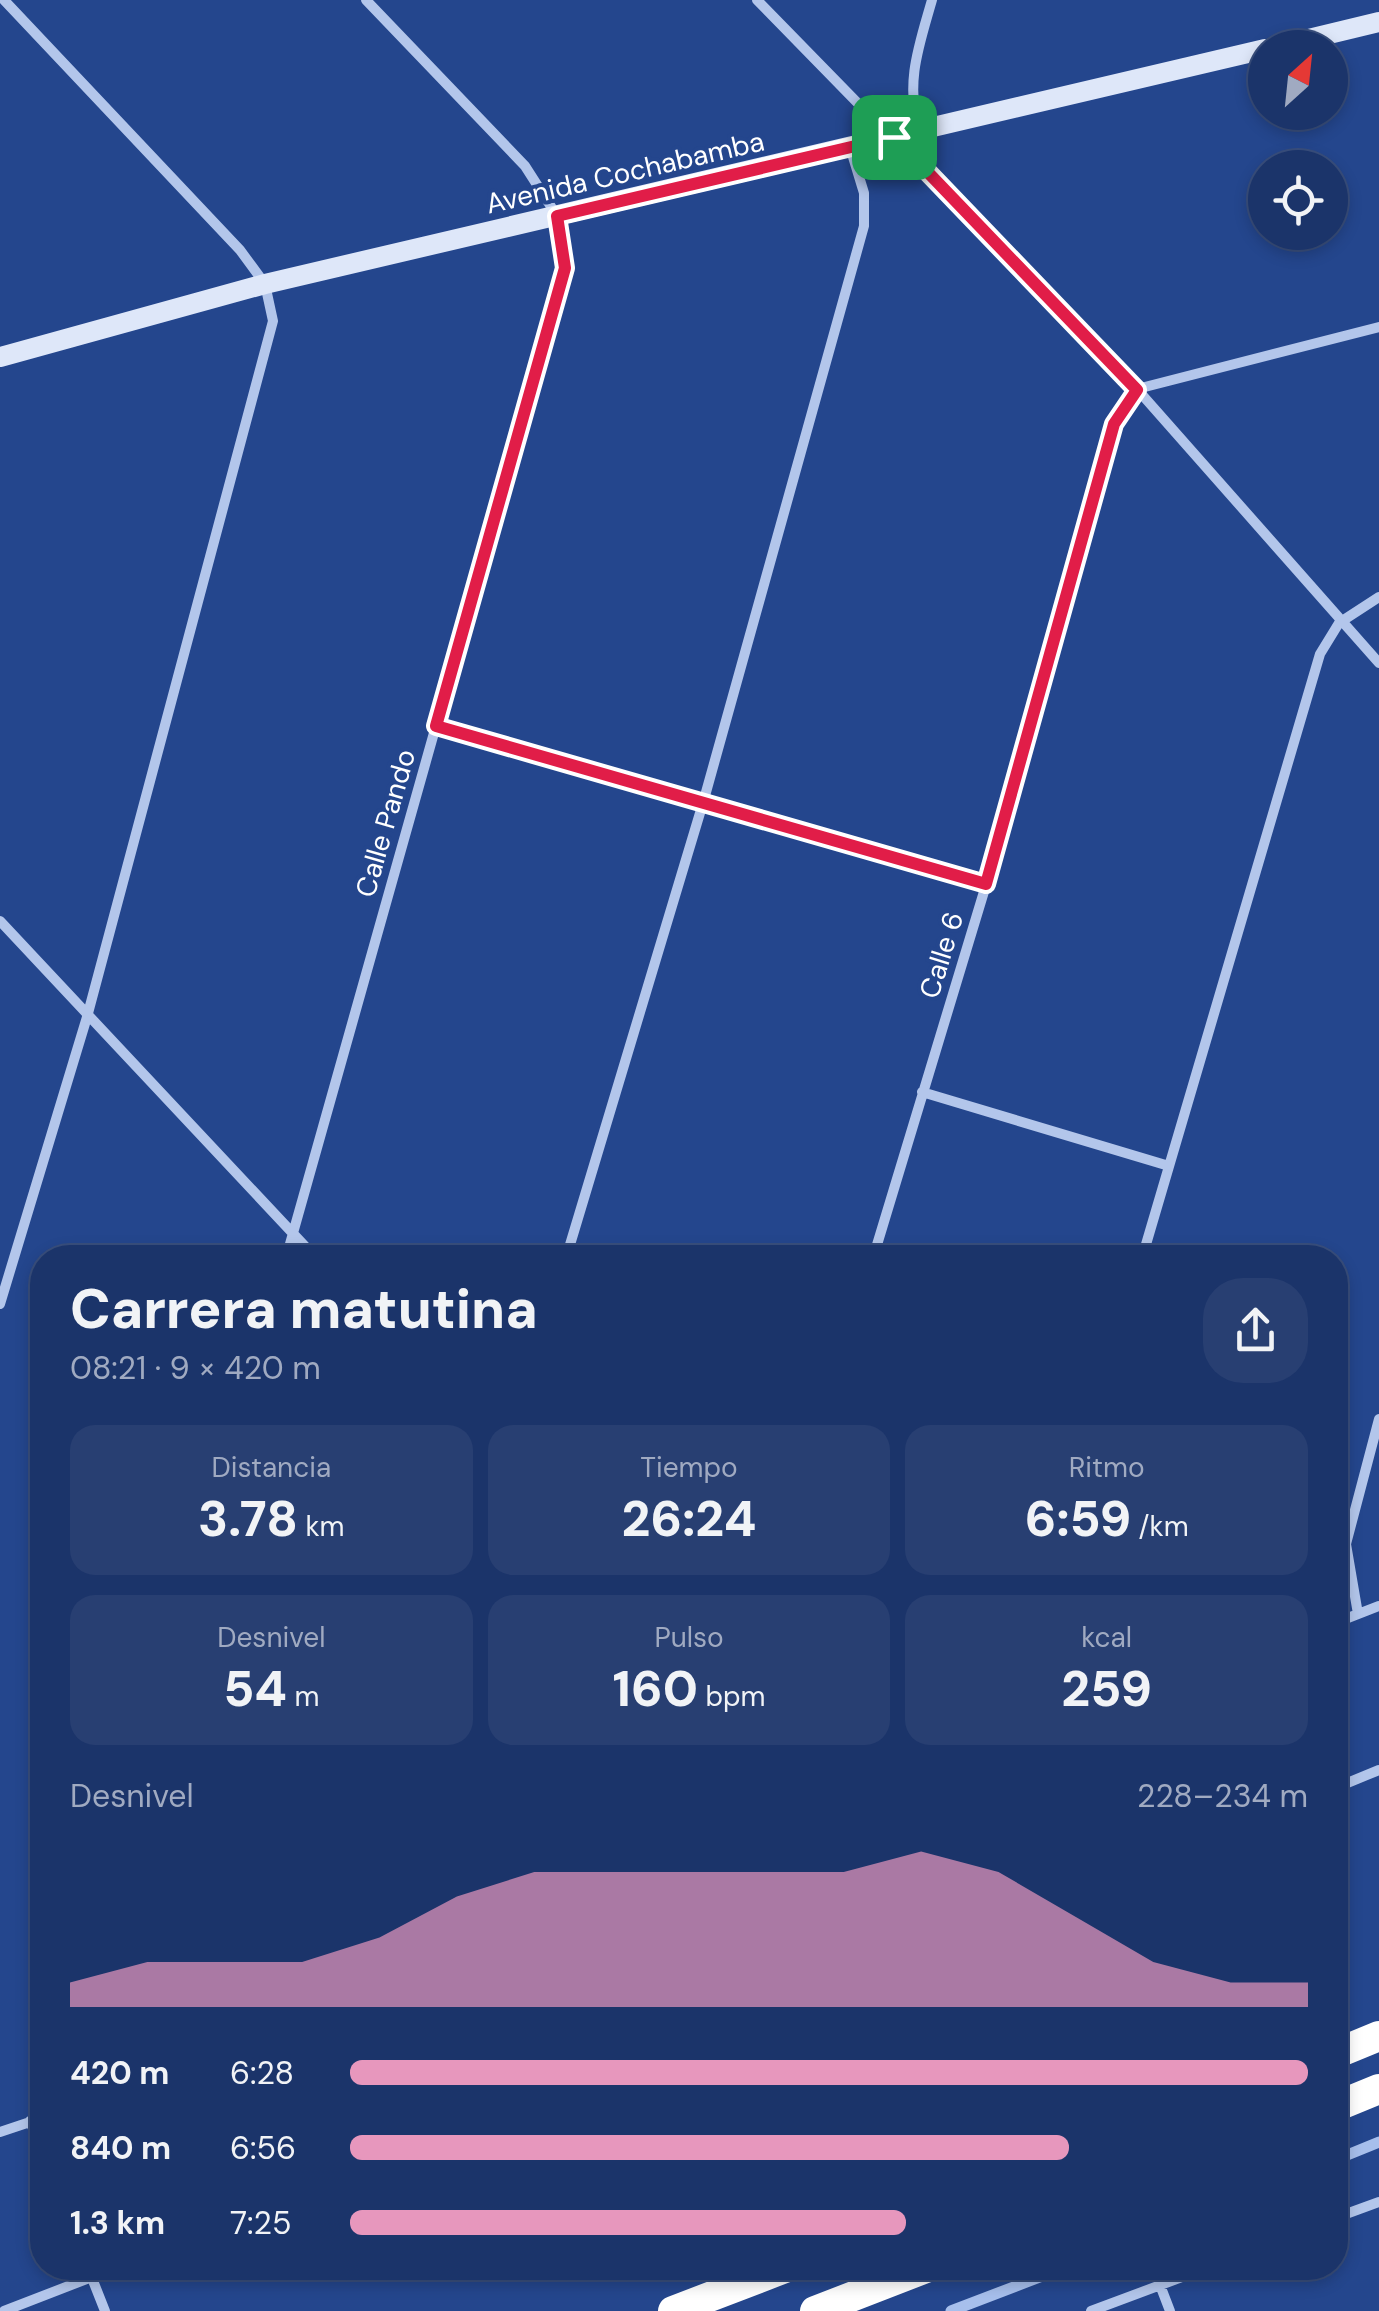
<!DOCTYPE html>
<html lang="es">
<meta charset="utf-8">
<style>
:root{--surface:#1b346a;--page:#283f72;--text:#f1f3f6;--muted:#a0aac1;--line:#394f7e;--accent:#e797bd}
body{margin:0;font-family:"DM Sans",sans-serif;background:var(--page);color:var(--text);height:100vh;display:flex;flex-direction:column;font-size:38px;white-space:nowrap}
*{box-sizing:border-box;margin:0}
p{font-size:32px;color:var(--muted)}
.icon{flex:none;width:55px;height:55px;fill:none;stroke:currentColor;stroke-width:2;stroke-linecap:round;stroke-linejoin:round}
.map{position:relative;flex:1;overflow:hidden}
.drawer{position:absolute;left:30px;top:1245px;width:1318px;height:1035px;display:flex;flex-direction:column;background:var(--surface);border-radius:40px;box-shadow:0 5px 15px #0003,0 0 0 2px var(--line)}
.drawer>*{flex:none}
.needle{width:65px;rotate:27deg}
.controls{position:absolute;left:1248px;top:30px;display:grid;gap:20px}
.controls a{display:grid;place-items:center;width:100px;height:100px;border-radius:50%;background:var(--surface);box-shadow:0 5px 15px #0003,0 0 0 2px var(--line);font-size:50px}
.pin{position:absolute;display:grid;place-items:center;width:85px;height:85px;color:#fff;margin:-42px;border-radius:20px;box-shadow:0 5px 15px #0006}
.round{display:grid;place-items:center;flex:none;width:105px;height:105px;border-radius:40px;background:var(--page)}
.head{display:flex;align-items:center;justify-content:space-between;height:170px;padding:0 40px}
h1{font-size:55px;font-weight:800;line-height:75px}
.stats{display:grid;grid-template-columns:repeat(3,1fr);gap:15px;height:170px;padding:10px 40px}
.stats div{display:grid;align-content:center;border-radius:25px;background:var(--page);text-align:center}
.stats b{font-size:50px;font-weight:800}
.stats small{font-size:28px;font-weight:400}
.stats p{font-size:28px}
.chart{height:280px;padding:20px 40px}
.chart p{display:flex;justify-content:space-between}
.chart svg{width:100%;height:180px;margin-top:10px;fill:var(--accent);opacity:.7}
ul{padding:0 40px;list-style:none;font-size:32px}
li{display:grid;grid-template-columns:160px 120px 1fr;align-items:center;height:75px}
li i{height:25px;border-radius:12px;background:var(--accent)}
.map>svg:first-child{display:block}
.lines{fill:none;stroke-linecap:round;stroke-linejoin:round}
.stream{stroke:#a7bfec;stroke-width:11}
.lane{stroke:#b3c6eb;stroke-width:8}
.street{stroke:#b3c6eb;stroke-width:10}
.secondary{stroke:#dee7f9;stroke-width:20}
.highway{stroke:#fff;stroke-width:30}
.route-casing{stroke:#fff;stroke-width:20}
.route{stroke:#e11d48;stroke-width:12}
.labels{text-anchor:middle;stroke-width:8;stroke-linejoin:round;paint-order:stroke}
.street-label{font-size:28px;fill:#fff;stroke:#24468d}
</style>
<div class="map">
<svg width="1379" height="2311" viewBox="0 0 1379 2311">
<rect width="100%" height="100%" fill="#24468d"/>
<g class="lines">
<path class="stream" d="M1335,2160L1379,2142
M951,2311L1063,2268"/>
<path class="lane" d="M436,727L986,885"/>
<path class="street" d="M757,0L1137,389L1379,663
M919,130C905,82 919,46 932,0
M0,921L316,1258
M922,1092L1169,1166
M286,1258L565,268L557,216L525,166L366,0
M566,1258L703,803L864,226V193L850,147
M873,1258L986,885L1114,424L1137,389L1379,327
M1142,1258L1320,654L1339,623L1379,597
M0,1304L87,1017L273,321L265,284L240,250L4,0
M1358,1614L1346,1544L1379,1419
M1335,1623L1379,1606
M1335,1788L1379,1770
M30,2121L42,2152
M0,2132L42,2118
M1335,2218L1379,2202
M88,2268L105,2311
M1160,2285L1170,2311
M4,2311L115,2268
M1091,2311L1206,2268"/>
<path class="secondary" d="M1271,48L1379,22
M0,357L265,284L1265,49"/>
<path class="highway" d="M1335,2054L1379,2036
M1335,2107L1379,2089
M673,2311L785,2268
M815,2311L926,2268"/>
</g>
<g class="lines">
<defs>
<path id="route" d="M894,137L1137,390L1114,424L986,884L436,726L565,268L557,216Z"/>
</defs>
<use href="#route" class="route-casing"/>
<use href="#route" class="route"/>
</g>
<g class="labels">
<g class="street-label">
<text transform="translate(625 172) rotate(-13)" y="10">Avenida Cochabamba</text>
<text transform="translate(385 823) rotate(-74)" y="10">Calle Pando</text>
<text transform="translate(941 955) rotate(-73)" y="10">Calle 6</text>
</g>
</g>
</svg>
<div class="controls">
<a><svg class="needle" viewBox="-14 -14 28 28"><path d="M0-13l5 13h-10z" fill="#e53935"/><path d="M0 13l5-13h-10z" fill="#a0aac1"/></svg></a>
<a><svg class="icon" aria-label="locate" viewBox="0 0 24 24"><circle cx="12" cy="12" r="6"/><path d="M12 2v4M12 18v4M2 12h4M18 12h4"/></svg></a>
</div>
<div class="pin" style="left:894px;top:137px;background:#1e9e55"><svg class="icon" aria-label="arrive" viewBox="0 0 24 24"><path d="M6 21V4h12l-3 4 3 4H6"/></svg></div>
<section class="drawer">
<div class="head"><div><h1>Carrera matutina</h1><p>08:21 · 9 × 420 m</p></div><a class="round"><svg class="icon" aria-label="share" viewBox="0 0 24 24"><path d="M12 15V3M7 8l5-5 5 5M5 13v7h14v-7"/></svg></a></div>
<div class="stats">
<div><p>Distancia</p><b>3.78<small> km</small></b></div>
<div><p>Tiempo</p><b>26:24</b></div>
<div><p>Ritmo</p><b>6:59<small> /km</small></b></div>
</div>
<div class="stats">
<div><p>Desnivel</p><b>54<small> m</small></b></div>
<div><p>Pulso</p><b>160<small> bpm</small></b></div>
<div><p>kcal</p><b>259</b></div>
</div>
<div class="chart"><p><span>Desnivel</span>228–234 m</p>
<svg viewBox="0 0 160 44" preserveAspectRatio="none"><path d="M0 44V38L10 33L20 33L30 33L40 27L50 17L60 11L70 11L80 11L90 11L100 11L110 6L120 11L130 22L140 33L150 38L160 38V44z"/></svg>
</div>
<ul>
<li><b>420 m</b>6:28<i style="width:100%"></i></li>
<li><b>840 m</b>6:56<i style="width:75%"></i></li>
<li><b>1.3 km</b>7:25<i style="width:58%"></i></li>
</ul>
</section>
</div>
